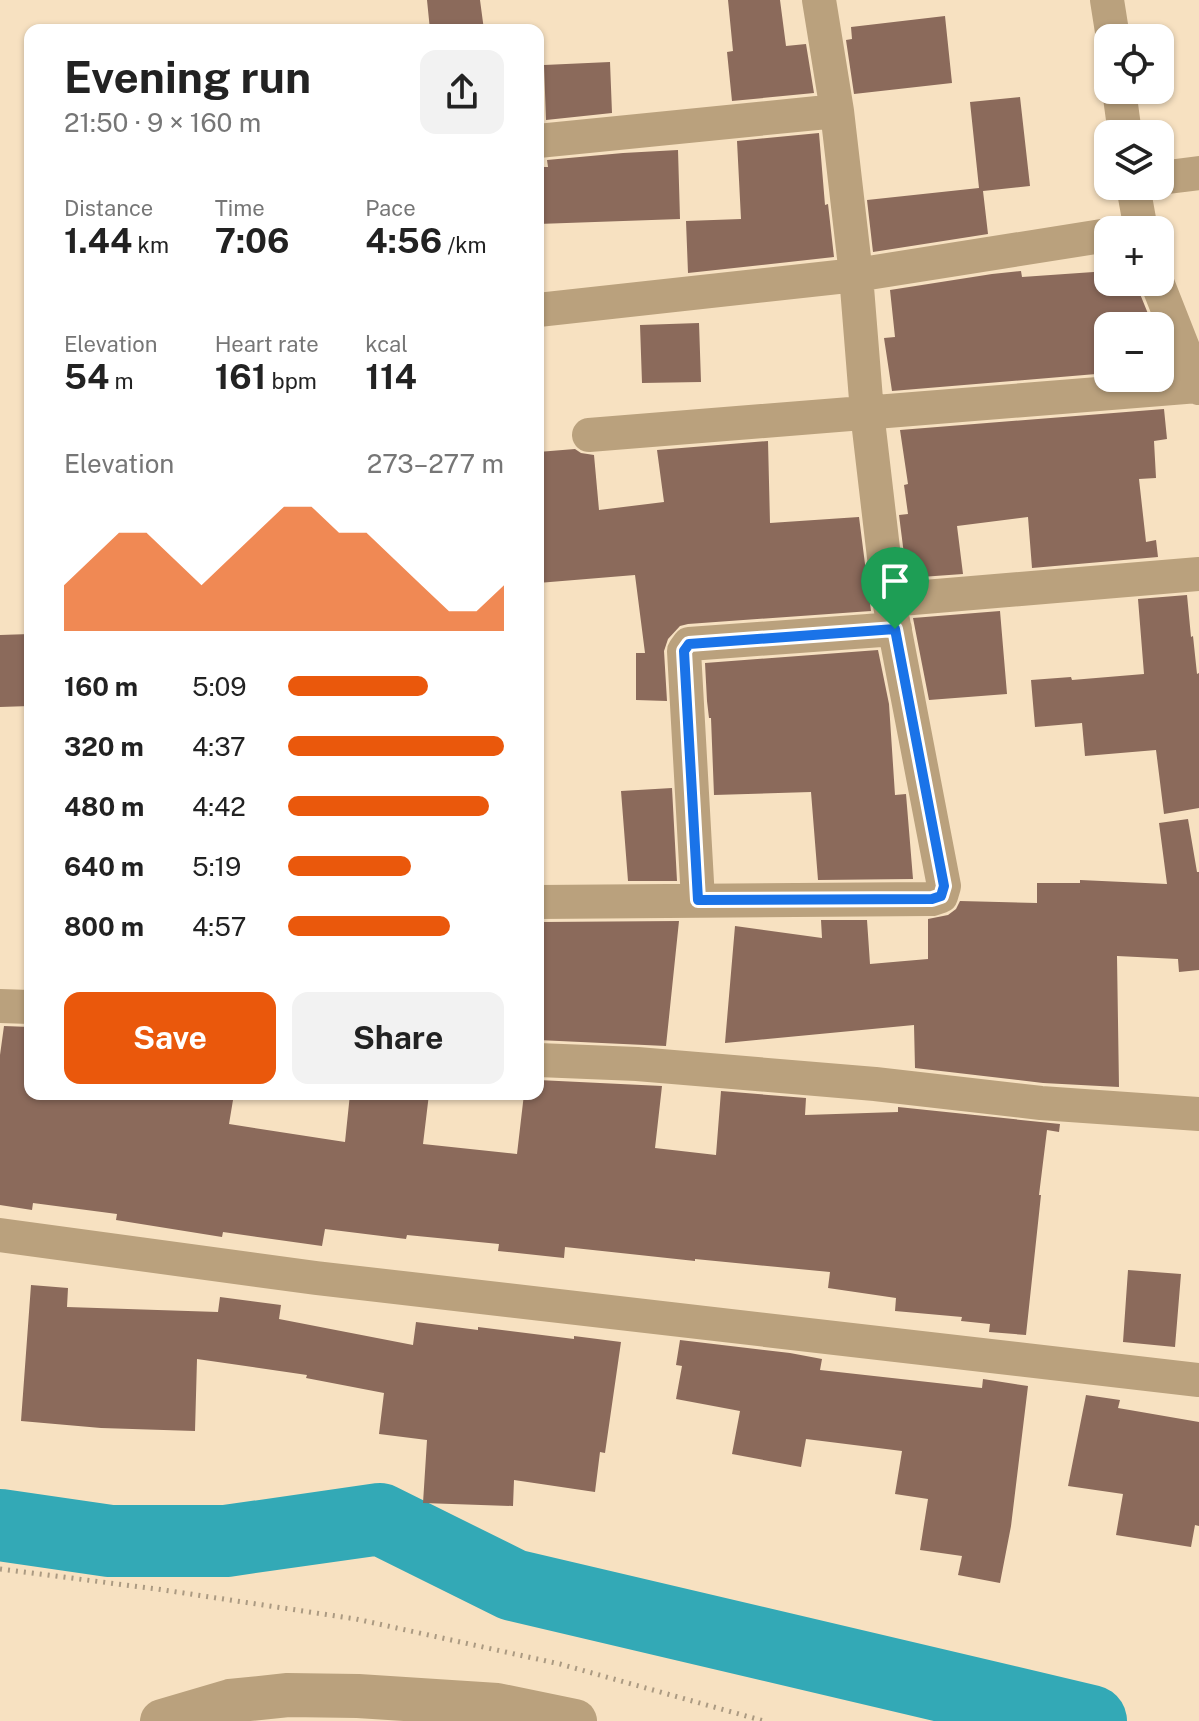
<!DOCTYPE html>
<meta charset="utf-8">
<style>
:root{--surface:#fff;--page:#f2f2f2;--text:#222;--muted:#767676;--accent:#ea580c}
body{margin:0;font-family:"Public Sans",sans-serif;background:var(--page);color:var(--text);height:100vh;display:flex;flex-direction:column;font-size:30px;white-space:nowrap}
*{box-sizing:border-box;margin:0}
p{font-size:26px;color:var(--muted)}
.icon{flex:none;width:44px;height:44px;fill:none;stroke:currentColor;stroke-width:2;stroke-linecap:round;stroke-linejoin:round}
.map{position:relative;flex:1;overflow:hidden}
.drawer{position:absolute;left:24px;top:24px;width:520px;height:1076px;display:flex;flex-direction:column;background:var(--surface);border-radius:16px;box-shadow:0 2px 6px #0004}
.drawer>*{flex:none}
.tools{position:absolute;left:1094px;top:24px;display:grid;gap:16px}
.tools a{display:grid;place-items:center;width:80px;height:80px;border-radius:16px;background:var(--surface);box-shadow:0 2px 6px #0004;font-size:40px}
.pin{position:absolute;display:grid;place-items:center;width:68px;height:68px;color:#fff;margin:-82px -34px;border-radius:50% 50% 50% 0;rotate:-45deg;box-shadow:0 0 8px #0007}
.pin .icon{rotate:45deg}
.round{display:grid;place-items:center;flex:none;width:84px;height:84px;border-radius:16px;background:var(--page)}
.summary{display:flex;align-items:center;justify-content:space-between;height:136px;padding:0 40px}
h1{font-size:44px;font-weight:700;line-height:60px}
.figures{display:grid;grid-template-columns:repeat(3,1fr);gap:12px;height:136px;padding:8px 40px}
.figures div{display:grid;align-content:center}
.figures b{font-size:34px;font-weight:700}
.figures small{font-size:22px;font-weight:400}
.figures p{font-size:22px}
.chart{height:224px;padding:16px 40px}
.chart p{display:flex;justify-content:space-between}
.chart svg{width:100%;height:144px;margin-top:8px;fill:var(--accent);opacity:.7}
.button{display:flex;gap:16px;margin-top:auto;padding:16px 40px}
.button a{flex:1;height:92px;border-radius:16px;background:var(--accent);color:#fff;font-size:32px;font-weight:700;line-height:92px;text-align:center}
.button a+a{background:var(--page);color:var(--text)}
ul{padding:0 40px;list-style:none;font-size:26px}
li{display:grid;grid-template-columns:128px 96px 1fr;align-items:center;height:60px}
li i{height:20px;border-radius:10px;background:var(--accent)}
.map>svg:first-child{display:block}
.lines{fill:none;stroke-linecap:round;stroke-linejoin:round}
.river{stroke:#33a9b6;stroke-width:72}
.building{fill:#8b6a5b}
.path{stroke:#ab9a82;stroke-width:5;stroke-dasharray:2 6;stroke-linecap:butt}
.minor{stroke:#baa17d;stroke-width:34}
.tertiary{stroke:#baa17d;stroke-width:44}
.route-casing{stroke:#fff;stroke-width:16}
.route{stroke:#1a73e8;stroke-width:10}
</style>
<div class="map">
<svg width="1199" height="1721" viewBox="0 0 1199 1721">
<rect width="100%" height="100%" fill="#f7e1c1"/>
<g class="lines">
<path class="river" d="M0,1525L110,1541H226L380,1519L513,1585L1091,1721"/>
</g>
<path class="building" d="M427,0H480L484,30H430Z
M728,0H780L786,46L806,44L814,93L732,101L727,52L733,51Z
M945,16L952,83L854,94L846,40L852,39L851,27Z
M610,62L612,113L546,120L544,65Z
M1020,97L1030,186L983,191L988,234L873,252L867,200L979,188L970,102Z
M819,133L825,205L828,204L834,257L688,273L686,221L741,219L737,141Z
M678,150L680,219L538,224V167H548L547,160L623,153Z
M1021,271L1022,277L1108,271V282H1137L1138,289L1153,326H1108V373L892,391L884,338L895,337L890,290L992,274Z
M699,323L701,382L642,383L640,325Z
M1164,409L1167,439L1154,441L1156,478L1139,479L1146,542L1156,540L1158,557L1032,568L1028,517L957,526L963,574L907,578L899,515L908,514L904,485L908,484L900,430Z
M768,441L770,523L859,517L871,611L688,624L680,626L668,639L664,651L667,701L636,700V653H645L635,575L538,583V452L575,449L581,453L594,455L599,510L664,502L657,450Z
M1187,595L1191,637L1193,636L1197,674L1199,673V808L1164,814L1156,750L1085,756L1082,723L1035,727L1031,680L1071,677L1072,680L1144,674L1138,599Z
M1000,611L1007,694L929,700L913,618Z
M30,634V706L0,707V635Z
M878,650L889,704L895,795L906,794L913,879L818,880L811,792L714,795L711,718H709L707,701L705,663Z
M672,788L677,881H628L621,791Z
M1188,819L1197,872H1199V970L1179,972L1178,959L1117,956L1119,1087L1043,1083L915,1068L914,1025L725,1043L735,926L822,938L821,920H867L870,964L928,959V919L948,915L956,909L960,901L1037,903V883H1080V880L1167,884L1159,823Z
M679,921L666,1046L538,1040V947H543L542,922Z
M4,1026L30,1027V1094H234L229,1124L345,1142L350,1094H429L423,1144L517,1154L524,1094H538V1080L662,1086L655,1148L716,1155L721,1091L806,1098L805,1115L898,1112V1107L1060,1124L1059,1132L1047,1130L1039,1195H1041L1026,1335L989,1332L990,1324L961,1321L962,1317L895,1311L896,1298L828,1288L830,1272L695,1259V1261L565,1247L564,1258L498,1251L499,1244L407,1235L406,1239L325,1229L322,1246L223,1232L222,1237L116,1220L117,1214L33,1203L32,1210L0,1205V1055Z
M1128,1270L1181,1274L1175,1347L1123,1342Z
M31,1285L68,1288L67,1307L218,1312L220,1297L281,1305L279,1319L413,1345L416,1322L478,1330V1327L574,1339V1336L621,1342L605,1453L600,1452L595,1492L514,1480L513,1506L423,1503L427,1440L379,1434L384,1393L306,1378L307,1375L197,1359L195,1431L101,1428L21,1421Z
M680,1340L790,1353L822,1359L820,1370L982,1388L983,1379L1028,1386L1011,1526L1000,1583L958,1575L962,1556L920,1550L928,1499L895,1494L902,1451L806,1439L801,1467L732,1454L740,1411L676,1399L682,1366L676,1365Z
M1086,1395L1120,1400L1118,1408L1199,1422V1526L1195,1525L1191,1547L1116,1535L1123,1494L1068,1486Z"/>
<g class="lines">
<path class="path" d="M0,1569L157,1589L356,1619L560,1664L764,1721"/>
<path class="minor" d="M819,0L837,111L856,275L867,412L889,600
M1107,0L1113,38
M1119,90L1125,134
M538,141L837,111
M1160,178L1199,173
M1133,186L1141,230
M1157,282L1198,386
M538,310L856,275L1108,235
M589,435L1198,386L1199,388
M698,900L684,651L689,644L895,629
M538,902L932,899L941,896L944,886L889,600L1199,574
M0,1006L30,1007
M538,1060L637,1064L875,1084L1041,1103L1199,1114
M0,1235L316,1278L1199,1380"/>
<path class="tertiary" d="M162,1721L230,1701L288,1695L358,1696L497,1705L575,1721"/>
</g>
<g class="lines">
<defs>
<path id="route" d="M895,629L944,886L941,896L932,899L698,900L684,651L689,644Z"/>
</defs>
<use href="#route" class="route-casing"/>
<use href="#route" class="route"/>
</g>
</svg>
<div class="tools">
<a><svg class="icon" aria-label="locate" viewBox="0 0 24 24"><circle cx="12" cy="12" r="6"/><path d="M12 2v4M12 18v4M2 12h4M18 12h4"/></svg></a>
<a><svg class="icon" aria-label="layers" viewBox="0 0 24 24"><path d="M12 4l9 5-9 5-9-5zM3 14l9 5 9-5"/></svg></a>
<a>+</a>
<a>−</a>
</div>
<div class="pin" style="left:895px;top:629px;background:#1e9e55"><svg class="icon" aria-label="arrive" viewBox="0 0 24 24"><path d="M6 21V4h12l-3 4 3 4H6"/></svg></div>
<section class="drawer">
<div class="summary"><div><h1>Evening run</h1><p>21:50 · 9 × 160 m</p></div><a class="round"><svg class="icon" aria-label="share" viewBox="0 0 24 24"><path d="M12 15V3M7 8l5-5 5 5M5 13v7h14v-7"/></svg></a></div>
<div class="figures">
<div><p>Distance</p><b>1.44<small> km</small></b></div>
<div><p>Time</p><b>7:06</b></div>
<div><p>Pace</p><b>4:56<small> /km</small></b></div>
</div>
<div class="figures">
<div><p>Elevation</p><b>54<small> m</small></b></div>
<div><p>Heart rate</p><b>161<small> bpm</small></b></div>
<div><p>kcal</p><b>114</b></div>
</div>
<div class="chart"><p><span>Elevation</span>273–277 m</p>
<svg viewBox="0 0 160 44" preserveAspectRatio="none"><path d="M0 44V30L10 22L20 14L30 14L40 22L50 30L60 22L70 14L80 6L90 6L100 14L110 14L120 22L130 30L140 38L150 38L160 30V44z"/></svg>
</div>
<ul>
<li><b>160 m</b>5:09<i style="width:65%"></i></li>
<li><b>320 m</b>4:37<i style="width:100%"></i></li>
<li><b>480 m</b>4:42<i style="width:93%"></i></li>
<li><b>640 m</b>5:19<i style="width:57%"></i></li>
<li><b>800 m</b>4:57<i style="width:75%"></i></li>
</ul>
<div class="button"><a>Save</a><a>Share</a></div>
</section>
</div>
